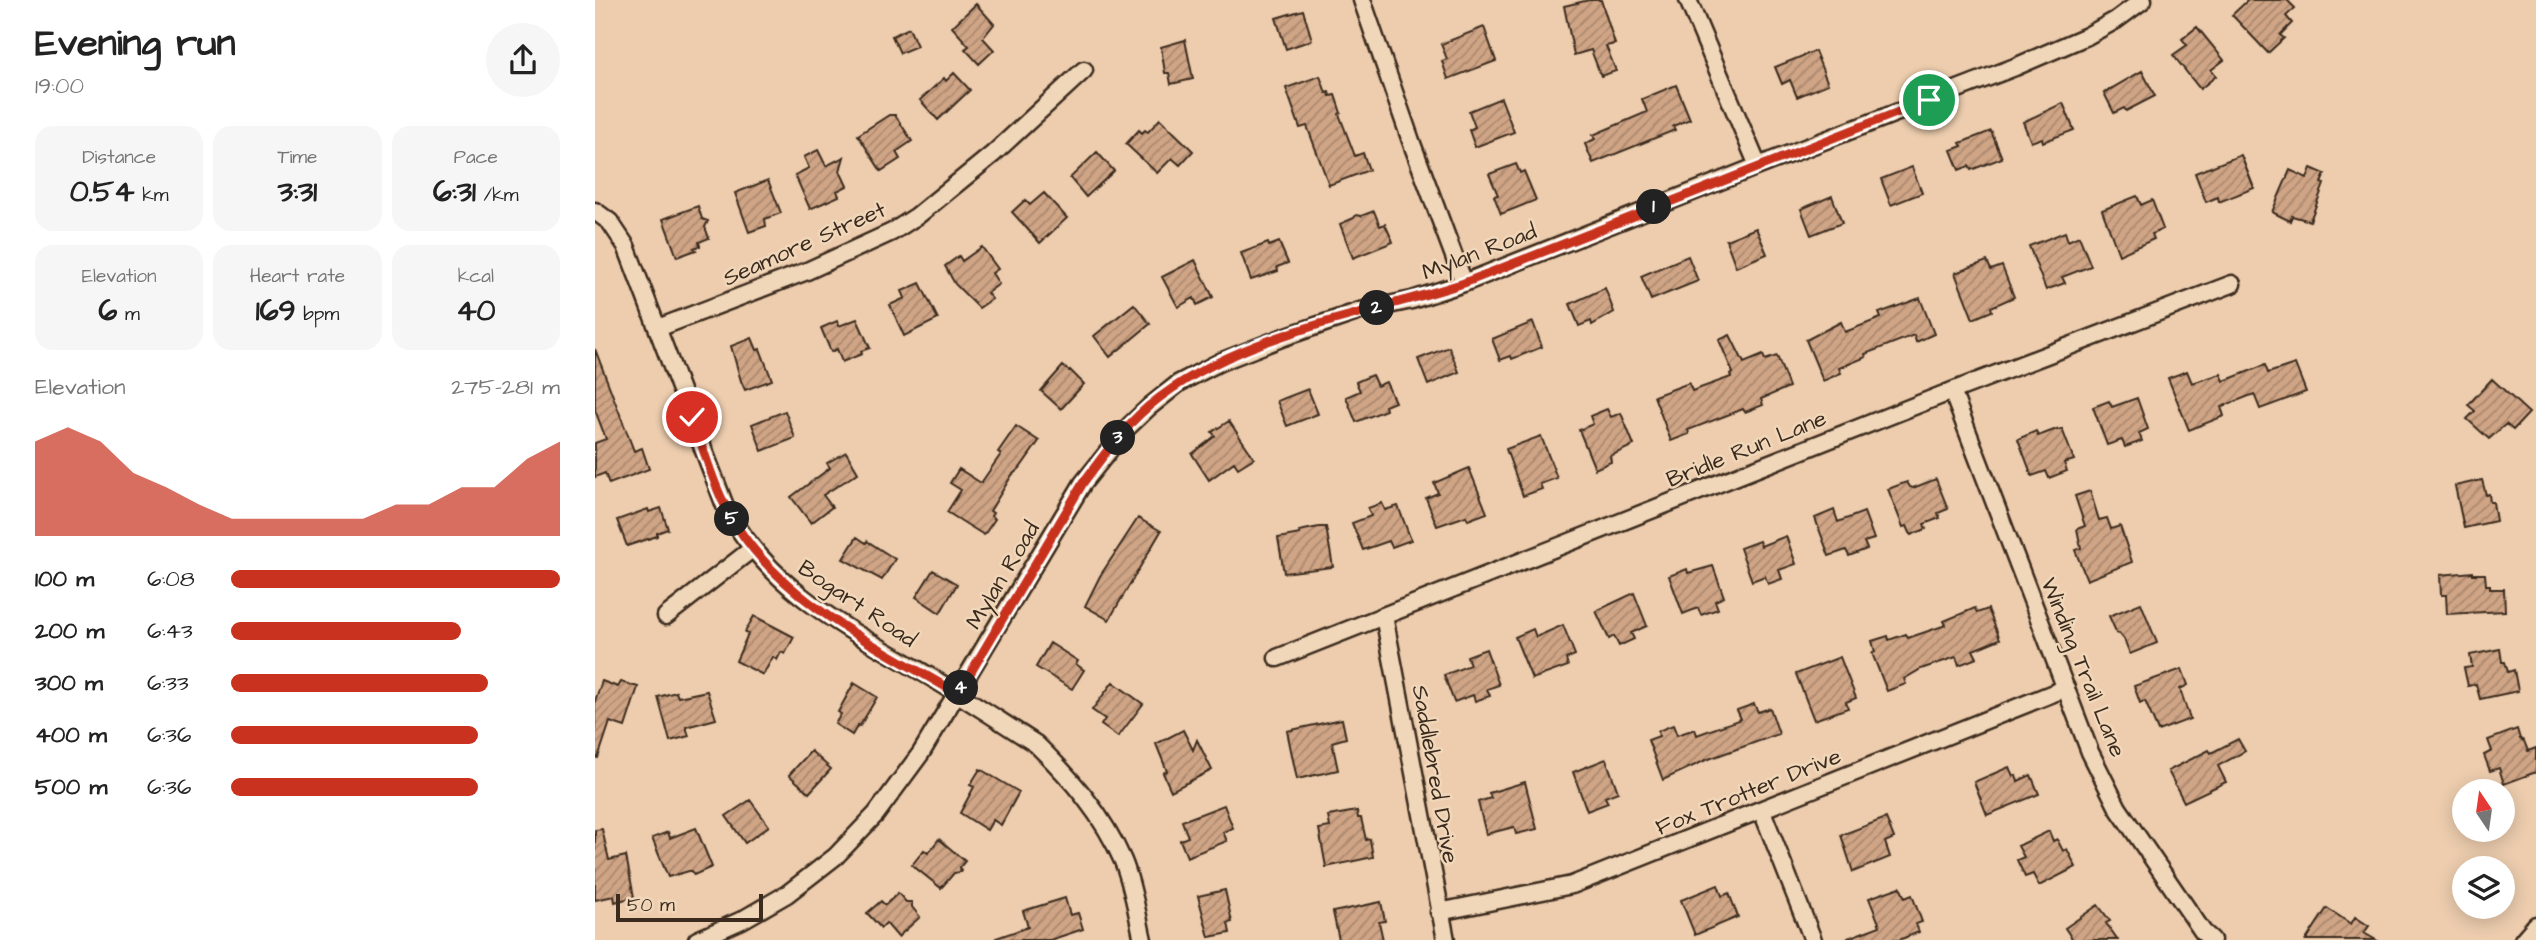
<!DOCTYPE html>
<meta charset="utf-8">
<style>
:root{--surface:#fff;--page:#f6f6f6;--text:#222;--muted:#767676;--accent:#c8321e}
body{margin:0;font-family:"Architects Daughter",sans-serif;background:var(--page);color:var(--text);height:100vh;display:flex;flex-direction:column;font-size:26px;white-space:nowrap}
*{box-sizing:border-box;margin:0}
p{font-size:23px;color:var(--muted)}
.icon{flex:none;width:38px;height:38px;fill:none;stroke:currentColor;stroke-width:2;stroke-linecap:round;stroke-linejoin:round}
.map{position:relative;flex:1;overflow:hidden}
.panel{display:flex;flex-direction:column;background:var(--surface);width:595px}
.panel>*{flex:none}
.needle{width:46px;rotate:347deg}
.buttons{position:absolute;left:1857px;top:779px;display:grid;gap:14px}
.buttons a{display:grid;place-items:center;width:63px;height:63px;border-radius:50%;background:var(--surface);box-shadow:0 4px 18px #0003;font-size:35px}
.scale{position:absolute;left:21px;bottom:18px;width:147px;box-sizing:border-box;padding-left:7px;border:4px solid #3b2a1e;border-top:0;font-size:19px;line-height:24px;white-space:nowrap;color:#3b2a1e;-webkit-text-stroke:5px #f1d7b9;paint-order:stroke}
.pin{position:absolute;display:grid;place-items:center;width:60px;height:60px;color:#fff;margin:-30px;border:4px solid #fff;border-radius:50%;box-shadow:0 2px 7px #0007}
.km{position:absolute;width:35px;height:35px;margin:-18px;border-radius:50%;background:#222;color:#fff;font-size:19px;line-height:35px;text-align:center}
.round{display:grid;place-items:center;flex:none;width:74px;height:74px;border-radius:37px;background:var(--page)}
.overview{display:flex;align-items:center;justify-content:space-between;height:119px;padding:0 35px}
h1{font-size:38px;font-weight:800;line-height:52px}
.figures{display:grid;grid-template-columns:repeat(3,1fr);gap:10px;height:119px;padding:7px 35px}
.figures div{display:grid;align-content:center;border-radius:18px;background:var(--page);text-align:center}
.figures b{font-size:30px;font-weight:800}
.figures small{font-size:19px;font-weight:400}
.figures p{font-size:19px}
.chart{height:196px;padding:14px 35px}
.chart p{display:flex;justify-content:space-between}
.chart svg{width:100%;height:126px;margin-top:7px;fill:var(--accent);opacity:.7}
ul{padding:0 35px;list-style:none;font-size:23px}
li{display:grid;grid-template-columns:112px 84px 1fr;align-items:center;height:52px}
li i{height:18px;border-radius:9px;background:var(--accent)}
main{display:flex;flex:1;min-height:0}
.map>svg:first-child{display:block}
.building{fill:url(#building-hatch);stroke:#3b2a1e;stroke-width:2}
.lines{fill:none;stroke-linecap:round;stroke-linejoin:round}
.minor-casing{stroke:#3b2a1e;stroke-width:21}
.minor{stroke:#f1d7b9;stroke-width:16}
.route-casing{stroke:#fff;stroke-width:14}
.route{stroke:#c8321e;stroke-width:9}
.labels{text-anchor:middle;stroke-width:5;stroke-linejoin:round;paint-order:stroke}
.street-label{font-size:23px;fill:#3b2a1e;stroke:#f1d7b9}
</style>
<main>
<section class="panel">
<div class="overview"><div><h1>Evening run</h1><p>19:00</p></div><a class="round"><svg class="icon" aria-label="share" viewBox="0 0 24 24"><path d="M12 15V3M7 8l5-5 5 5M5 13v7h14v-7"/></svg></a></div>
<div class="figures">
<div><p>Distance</p><b>0.54<small> km</small></b></div>
<div><p>Time</p><b>3:31</b></div>
<div><p>Pace</p><b>6:31<small> /km</small></b></div>
</div>
<div class="figures">
<div><p>Elevation</p><b>6<small> m</small></b></div>
<div><p>Heart rate</p><b>169<small> bpm</small></b></div>
<div><p>kcal</p><b>40</b></div>
</div>
<div class="chart"><p><span>Elevation</span>275–281 m</p>
<svg viewBox="0 0 160 44" preserveAspectRatio="none"><path d="M0 44V11L10 6L20 11L30 22L40 27L50 33L60 38L70 38L80 38L90 38L100 38L110 33L120 33L130 27L140 27L150 17L160 11V44z"/></svg>
</div>
<ul>
<li><b>100 m</b>6:08<i style="width:100%"></i></li>
<li><b>200 m</b>6:43<i style="width:70%"></i></li>
<li><b>300 m</b>6:33<i style="width:78%"></i></li>
<li><b>400 m</b>6:36<i style="width:75%"></i></li>
<li><b>500 m</b>6:36<i style="width:75%"></i></li>
</ul>
</section>
<div class="map">
<svg width="1941" height="940" viewBox="0 0 1941 940">
<defs>
<pattern id="building-hatch" width="6" height="6" patternUnits="userSpaceOnUse" patternTransform="scale(1.75)"><rect width="6" height="6" fill="#d0a586"/><path d="M-1 1l2-2M0 6l6-6M5 7l2-2" fill="none" stroke="#aa876d"/></pattern>
</defs>
<rect width="100%" height="100%" fill="#edcdae"/>
<filter id="ink" filterUnits="userSpaceOnUse"><feTurbulence type="fractalNoise" baseFrequency=".0143" numOctaves="2"/><feDisplacementMap in="SourceGraphic" scale="14" xChannelSelector="R" yChannelSelector="G"/><feConvolveMatrix kernelMatrix="1 2 1 2 8 2 1 2 1" color-interpolation-filters="sRGB"/></filter>
<g filter="url(#ink)">
<path class="building" d="M994,0H1006L1020,44L1011,46L1021,71L1006,76L996,50L979,55L969,6Z
M1653,0H1692L1700,8L1691,16L1697,23L1685,35L1689,38L1673,53L1637,15Z
M381,4L399,24L388,38L399,50L384,64L370,49L374,46L357,27Z
M708,10L717,40L691,49L681,18Z
M889,27L901,61L853,79L847,61L852,59L846,44Z
M1602,27L1629,60L1616,70L1621,76L1605,89L1578,55L1592,45L1587,39Z
M314,28L322,46L305,53L297,36Z
M590,40L598,79L576,84L574,73H570L566,47Z
M1220,51L1233,84L1202,97L1195,80L1187,84L1180,67Z
M1547,71L1560,96L1531,111L1529,108L1519,113L1509,93Z
M359,73L375,90L343,120L325,100L349,78L351,81Z
M725,76L731,93L734,92L735,96L740,95L746,113L744,114L760,156L768,153L774,170L734,185L712,126L705,128L691,88Z
M1081,85L1095,119L1078,126L1080,130L998,163L990,144L1000,139L998,135L1052,112L1047,99Z
M906,98L919,132L880,147L874,130L880,127L874,111Z
M1468,103L1479,130L1448,142L1447,138L1436,142L1428,122Z
M294,115H300L317,141L301,152L305,159L286,171L263,135Z
M565,119L598,151L585,165L577,158L562,173L531,144L544,130L547,133L550,130L553,132Z
M1396,131L1407,158L1376,170L1374,166L1364,170L1356,150L1367,146L1365,143Z
M223,150L231,166L249,157L245,171L252,186L242,191L244,196L215,209L200,175L214,168L209,157Z
M502,152L519,171L491,197L475,178Z
M1646,155L1659,188L1624,202L1623,197L1611,202L1600,173Z
M921,164L925,173L929,171L941,200L906,214L899,196L903,195L894,174Z
M1317,167L1327,193L1296,205L1286,179Z
M1716,168L1730,174L1726,183L1729,184L1715,221L1697,216L1695,221L1677,212L1695,170L1712,178Z
M173,180L186,213L170,219L171,226L154,232L140,193Z
M449,193L472,218L445,243L417,212L430,200L435,205Z
M1237,196L1247,223L1216,235L1206,209Z
M1542,196L1546,205L1557,200L1568,229L1557,234L1559,239L1524,255L1507,210Z
M103,206L107,219L113,221L110,227L114,238L104,242L105,246L99,248L101,250L82,257L68,219Z
M779,211L785,226L790,224L798,242L758,258L745,224L759,218L761,215L766,216Z
M1161,228L1172,254L1141,267L1131,240Z
M1470,232L1473,241L1484,236L1496,266L1467,277L1470,283L1451,290L1434,246Z
M684,242L693,263L682,267L683,271L656,280L646,253L673,243L674,246Z
M387,247L403,269L397,273L404,284L392,293L397,299L384,308L360,284L350,266L364,256L367,261Z
M1093,256L1103,281L1056,300L1046,276Z
M600,260L618,297L602,305L599,298L583,307L567,277Z
M1392,261L1396,270L1407,266L1419,297L1396,307L1397,311L1378,319L1360,273Z
M325,283L343,319L309,336L295,305L310,298L307,291Z
M1010,288L1019,312L997,325L996,321L984,326L975,304Z
M1325,298L1339,334L1321,342L1319,335L1270,354L1271,357L1244,368L1246,373L1228,381L1211,340L1246,322L1250,332L1286,318L1284,313Z
M539,304L555,324L515,357L499,336Z
M262,319L275,348L266,351L267,354L247,362L242,349L236,352L226,328L242,321L244,326Z
M938,322L947,347L917,359L916,356L905,360L897,339Z
M1135,335L1149,363L1168,355L1170,360L1182,356L1194,387L1166,399L1168,405L1150,412L1148,409L1093,430L1094,434L1076,441L1059,396L1094,383L1097,391L1136,377L1135,374L1138,373L1124,340Z
M157,338L162,350L165,349L177,380L150,390L146,381L136,346Z
M854,347L864,372L833,385L823,359Z
M0,349L39,451L47,448L54,469L14,484L10,473L0,477V443L11,439L0,410Z
M1700,364L1711,392L1665,409L1659,394L1626,407L1629,416L1594,430L1573,378L1592,371L1597,383L1626,374L1629,381L1670,365L1673,373Z
M468,366L474,371L475,370L489,384L466,409L446,391Z
M777,375L782,386L791,382L800,402L790,406L791,410L761,422L751,397L765,391L761,382Z
M1897,379L1934,413L1918,430L1911,424L1894,439L1872,419L1880,411L1873,405Z
M713,389L723,414L692,426L682,401Z
M1542,398L1553,429L1544,433L1547,441L1530,447L1527,440L1512,445L1498,407L1514,401L1517,407Z
M1012,409L1016,417L1026,413L1039,445L1015,456L1016,462L1000,469L984,430L998,424L995,416Z
M190,411L200,438L167,451L157,424Z
M634,421L659,458L643,468L639,462L614,480L597,454L620,436L617,432Z
M421,426L444,441L425,468L417,475L395,511L398,513L396,516L400,519L389,535L352,512L366,490L355,483L364,469L386,483L406,454L403,452Z
M1462,429V430L1467,429L1479,460L1469,463L1472,471L1454,478L1451,471L1437,476L1423,439L1441,431L1443,436Z
M946,436L962,478L945,484L947,489L928,496L911,449Z
M251,452L263,473L228,495L237,507L216,523L196,497L235,468L232,463Z
M874,468L892,513L873,520L871,516L842,526L831,498L843,493L839,483Z
M1341,479L1353,509L1343,513L1345,518L1329,524L1331,529L1316,535L1312,526L1308,527L1293,489L1312,482L1315,487L1318,488Z
M1887,480L1891,495L1894,494L1895,502H1898L1901,521L1869,528L1860,486Z
M1495,491L1504,520L1512,518L1516,529L1525,526L1537,562L1492,580L1480,550L1486,548L1482,529L1490,526L1480,496Z
M787,503L790,510L803,506L816,540L797,547L794,541L768,550L757,523L776,516L773,508Z
M66,508L73,529L62,533V536L32,546L22,520L53,509L54,512Z
M1239,510L1243,522L1269,512L1279,539L1269,542L1272,549L1254,556L1251,550L1234,556L1220,518Z
M543,518L566,531L514,620L490,606L505,576Z
M724,527H731L738,567L689,573L683,538L705,534L704,531Z
M1191,536L1201,564L1184,570L1187,579L1173,584L1170,576L1157,581L1145,548L1164,541L1166,546Z
M262,537L271,543L272,541L300,559L287,580L248,559Z
M1118,566L1129,597L1120,601L1123,609L1106,615L1103,608L1088,614L1074,576L1092,569L1093,573Z
M338,570L362,584L345,613L321,597Z
M1878,572V574H1890L1891,585H1895V589H1909L1910,611L1852,614L1851,595H1846L1845,575Z
M1039,593L1052,626L1036,633L1039,639L1024,646L1019,636L1014,639L1001,611Z
M1546,603L1562,643L1535,654L1529,639L1524,633L1522,634L1514,616Z
M1380,608L1382,613L1393,609L1405,639L1378,650L1382,658L1364,665L1361,657L1326,669L1309,679L1311,684L1292,691L1277,653L1280,652L1277,641L1293,636L1294,640L1311,634L1313,638L1351,625L1349,621Z
M159,616L199,637L190,654L186,652L182,660L178,657L168,675L141,661L153,634L150,632Z
M968,625L980,655L971,659L973,666L937,679L920,637L938,629L941,637Z
M455,643L483,661L481,664L489,670L477,689L441,667Z
M891,649L904,685L892,689L895,696L880,701L878,695L859,702L849,675L875,665L872,656Z
M1905,649L1907,662H1910L1913,672L1919,670L1923,691L1885,699L1881,684L1873,686L1869,668L1877,667L1875,655Z
M1245,657L1261,698L1251,702L1253,708L1219,720L1201,674Z
M1587,669L1593,685L1585,689L1595,719L1563,731L1550,701L1545,703L1539,686Z
M7,681L23,687L26,682L43,687L30,727L15,722L3,758L0,757V701Z
M518,682L548,704L523,737L506,725L510,719L497,710Z
M259,683L282,697L265,726L263,725L257,735L240,724L246,714L243,712Z
M112,691L121,719L91,727L94,736L75,741L63,697L81,692L83,697Z
M1159,704L1163,712L1175,708L1184,734L1111,760L1068,780L1053,740L1064,736L1063,731L1078,725L1082,735L1100,729L1102,735L1146,719L1142,710Z
M747,719L751,738L737,742L743,770L702,779L692,731Z
M1922,729L1925,739L1929,741L1933,751L1941,748V772L1909,784L1904,768L1895,771L1889,755L1897,751L1893,740Z
M588,730L598,750L602,740L617,770L576,791L568,773L572,771L561,744Z
M1643,739L1650,751L1623,766L1631,782L1589,802L1573,771L1614,750L1616,753Z
M216,751L236,769L214,793L194,775Z
M1011,759L1023,792L1010,797L1013,803L992,811L978,772Z
M1414,767L1418,776L1421,775L1423,781L1436,775L1444,794L1392,815L1379,782Z
M385,769L424,792L406,825L398,820L392,830L365,813L379,787L375,785Z
M930,782L942,829L921,834L919,827L891,834L883,802L896,798L894,793Z
M155,800L174,826L150,843L131,816Z
M629,805L638,828L628,832L632,841L592,857L585,840L593,837L587,821Z
M762,811L763,818H766L771,840L775,839L778,857L731,867L724,829L735,827L733,816Z
M1291,818L1299,838L1290,842L1295,857L1258,872L1246,835Z
M101,828L117,867L99,875L97,871H94L73,877L57,838L73,832L75,838Z
M7,829L14,860L31,856L39,897L20,902L19,896L0,900V830Z
M1454,831L1458,841L1462,839L1468,851L1472,849L1481,867L1444,886L1438,874L1430,877L1422,860L1429,857L1423,846Z
M344,839L370,861L365,867L366,872L359,873L346,888L317,865L329,850L333,853Z
M1123,885L1127,896L1134,893L1143,917L1100,935L1086,900Z
M1305,887L1310,898L1317,895L1327,922L1321,924L1324,932L1304,940H1253V938L1285,926L1274,898Z
M630,890L637,922L633,923L635,933L614,937L603,896Z
M303,893L311,902H317V907L325,917L303,937L291,923L286,928L272,913L286,901L290,905Z
M470,898L475,915L483,913L488,929L455,940H402L401,938L433,927L428,911Z
M786,902L790,921L784,922L788,940H744L738,912Z
M1503,905L1515,921L1511,923L1523,940H1478L1470,928Z
M1732,908L1756,924L1760,917L1774,926L1769,933L1781,940H1711Z"/>
<g class="lines">
<defs>
<path id="minor" d="M767,0L816,141L869,283
M1093,0L1163,166
M0,211L15,222L31,246L130,506C176,592 252,628 332,675C369,697 405,721 441,744C476,778 508,815 528,861C538,885 542,914 548,940
M63,328L212,271L297,232L322,216L398,154L489,70
M1357,391L1495,752L1523,808L1608,932L1617,940
M71,616L157,549
M789,616L851,940
M682,658L1357,391L1637,284
M1167,811L1218,940
M844,912L977,885L1471,688
M102,940L147,920L192,894L241,856L281,814L326,753L488,483L532,428L554,407L584,383L625,362L689,337L765,311L817,300L869,283L1163,166L1420,67L1492,36L1521,20L1548,0
M1928,940L1941,925"/>
</defs>
<use href="#minor" class="minor-casing"/>
<use href="#minor" class="minor"/>
</g>
</g>
<g class="lines" filter="url(#ink)">
<defs>
<path id="route" d="M97,417C110,452 120,493 141,525C192,605 284,647 363,694L488,483C508,456 528,428 554,406C640,334 765,317 869,283L1334,100"/>
</defs>
<use href="#route" class="route-casing"/>
<use href="#route" class="route"/>
</g>
<g class="labels">
<g class="street-label">
<text transform="translate(209 243) rotate(-24)" y="8">Seamore Street</text>
<text transform="translate(884 251) rotate(-21)" y="8">Mylan Road</text>
<text transform="translate(1151 448) rotate(-22)" y="8">Bridle Run Lane</text>
<text transform="translate(407 575) rotate(-59)" y="8">Mylan Road</text>
<text transform="translate(263 603) rotate(34)" y="8">Bogart Road</text>
<text transform="translate(1489 667) rotate(68)" y="8">Winding Trail Lane</text>
<text transform="translate(841 774) rotate(80)" y="8">Saddlebred Drive</text>
<text transform="translate(1153 791) rotate(-22)" y="8">Fox Trotter Drive</text>
</g>
</g>
</svg>
<div class="buttons">
<a><svg class="needle" viewBox="-14 -14 28 28"><path d="M0-13l5 13h-10z" fill="#e53935"/><path d="M0 13l5-13h-10z" fill="#767676"/></svg></a>
<a><svg class="icon" aria-label="layers" viewBox="0 0 24 24"><path d="M12 4l9 5-9 5-9-5zM3 14l9 5 9-5"/></svg></a>
</div>
<div class="scale">50 m</div>
<div class="pin" style="left:1334px;top:100px;background:#1e9e55"><svg class="icon" aria-label="arrive" viewBox="0 0 24 24"><path d="M6 21V4h12l-3 4 3 4H6"/></svg></div>
<div class="pin" style="left:97px;top:417px;background:#d93025"><svg class="icon" aria-label="check" viewBox="0 0 24 24"><path d="M5 12l5 5 9-10"/></svg></div>
<b class="km" style="left:1059px;top:207px">1</b>
<b class="km" style="left:782px;top:308px">2</b>
<b class="km" style="left:523px;top:438px">3</b>
<b class="km" style="left:366px;top:688px">4</b>
<b class="km" style="left:137px;top:519px">5</b>
</div>
</main>
